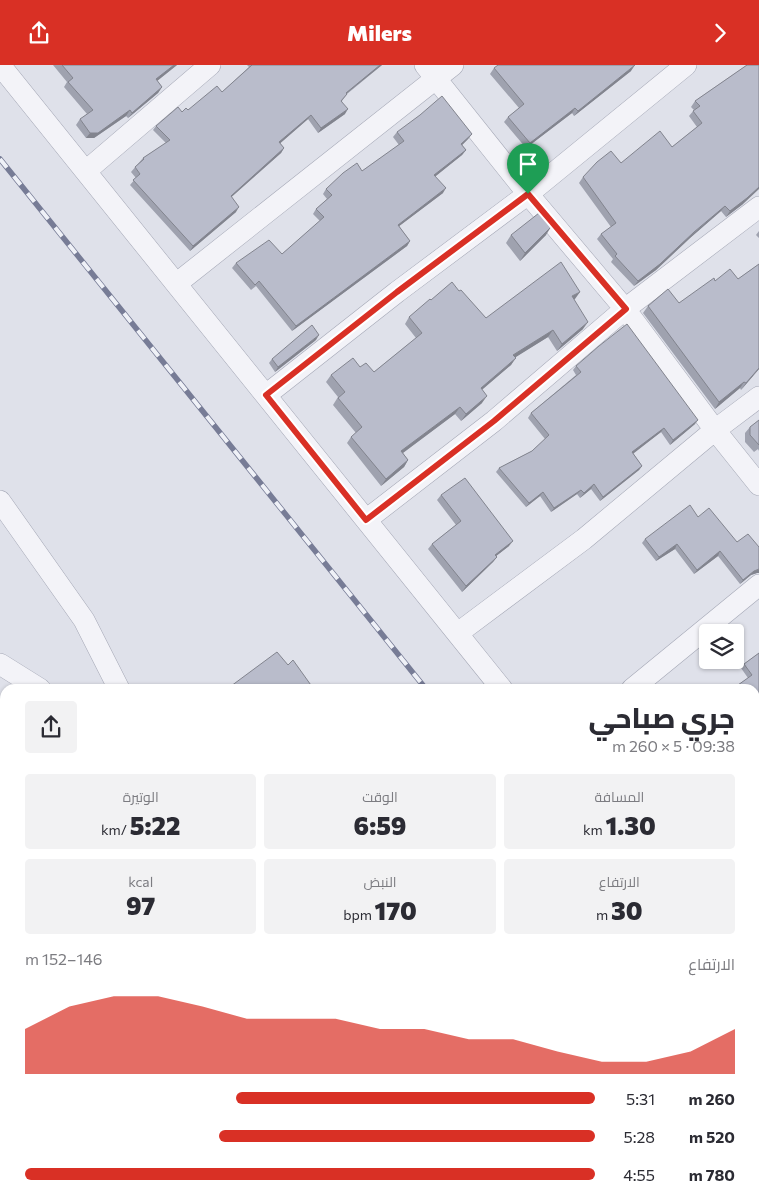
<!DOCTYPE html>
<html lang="ar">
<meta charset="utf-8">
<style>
:root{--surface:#fff;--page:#f2f2f3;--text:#2b2b33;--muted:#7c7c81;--accent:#d93025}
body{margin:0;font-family:Commissioner,Cairo,sans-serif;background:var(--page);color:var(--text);direction:rtl;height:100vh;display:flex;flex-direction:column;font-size:19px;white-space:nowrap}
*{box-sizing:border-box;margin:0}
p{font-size:16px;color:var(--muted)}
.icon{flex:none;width:28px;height:28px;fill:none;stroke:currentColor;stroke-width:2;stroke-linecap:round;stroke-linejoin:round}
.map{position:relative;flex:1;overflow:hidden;direction:ltr}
.drawer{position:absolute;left:0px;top:619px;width:760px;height:519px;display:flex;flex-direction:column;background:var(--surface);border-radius:15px 15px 0 0;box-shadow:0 1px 4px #0004;direction:rtl}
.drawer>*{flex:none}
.controls{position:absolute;left:699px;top:559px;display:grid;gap:10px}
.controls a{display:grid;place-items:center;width:45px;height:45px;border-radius:5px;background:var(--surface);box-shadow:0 1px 4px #0004;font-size:25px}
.pin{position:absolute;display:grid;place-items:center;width:42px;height:42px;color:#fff;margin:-51px -21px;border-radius:50% 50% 50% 0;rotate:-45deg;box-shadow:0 0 5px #0007}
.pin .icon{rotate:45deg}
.round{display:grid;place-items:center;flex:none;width:52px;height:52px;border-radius:5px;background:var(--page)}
.headline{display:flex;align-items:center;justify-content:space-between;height:85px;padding:0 25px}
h1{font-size:28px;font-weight:800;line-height:38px}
.stats{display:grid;grid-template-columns:repeat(3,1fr);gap:8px;height:85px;padding:5px 25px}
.stats div{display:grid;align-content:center;border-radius:5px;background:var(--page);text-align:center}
.stats b{font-size:25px;font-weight:800}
.stats small{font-size:14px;font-weight:400}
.stats p{font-size:14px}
.chart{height:140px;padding:10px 25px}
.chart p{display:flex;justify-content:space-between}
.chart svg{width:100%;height:90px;margin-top:5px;fill:var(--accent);opacity:.7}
ul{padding:0 25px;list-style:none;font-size:16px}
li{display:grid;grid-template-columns:80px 60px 1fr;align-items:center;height:38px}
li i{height:12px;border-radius:6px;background:var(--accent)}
header{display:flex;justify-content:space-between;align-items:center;height:65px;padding:0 25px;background:var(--accent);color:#fff;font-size:22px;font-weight:800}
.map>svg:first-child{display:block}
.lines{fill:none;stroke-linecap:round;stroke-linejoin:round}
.street-casing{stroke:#a4a7b5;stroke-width:22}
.street{stroke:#f3f3f8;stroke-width:21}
.rail-casing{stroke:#777c96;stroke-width:5.5}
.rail{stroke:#eff1f7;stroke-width:4;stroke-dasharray:11;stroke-linecap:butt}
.wall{fill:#9fa2af}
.shaded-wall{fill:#82848e}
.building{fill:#b9bccb;stroke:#82848e}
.route-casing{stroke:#fff;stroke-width:10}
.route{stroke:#d93025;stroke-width:6}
</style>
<header><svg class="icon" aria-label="forward" viewBox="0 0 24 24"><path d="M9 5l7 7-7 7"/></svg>Milers<svg class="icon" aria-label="share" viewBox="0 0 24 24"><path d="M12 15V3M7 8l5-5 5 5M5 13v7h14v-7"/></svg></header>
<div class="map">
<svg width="759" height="1137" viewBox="0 0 759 1137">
<rect width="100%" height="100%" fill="#dfe1ea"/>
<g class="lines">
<defs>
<path id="street" d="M0,0L502,624
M425,0L528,129L625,244L715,365L759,420
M86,106L210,0
M176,219L453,0
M266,330L397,227L528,129L686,0
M0,436L84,555L119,624
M366,455L494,356L625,244L759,142
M458,568L584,474L715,365L759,332
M0,599L40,624
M632,624L759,520
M755,719L759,715
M755,918L759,914
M755,947L759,952
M419,1132L422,1137"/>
</defs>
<use href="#street" class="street-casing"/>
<use href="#street" class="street"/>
<defs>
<path id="rail" d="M0,94L426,624
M755,1032L759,1037"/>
</defs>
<use href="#rail" class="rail-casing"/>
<use href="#rail" class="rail"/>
</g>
<path class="wall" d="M53,0H177L157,16L162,22L158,28L128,53L126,51L94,73H86L76,60L80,54L87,49L64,22L67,17Z
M247,0H382L347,29L342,36L345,49L318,68L308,54L280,78L284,83L281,88L231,132L236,147L190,186L130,120L136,113L131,107L143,93L166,78L153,65L156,61L182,47L188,45L222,27L249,2Z
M747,0L743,139L726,152L721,146L690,173L656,205L634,221L611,197L613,194L597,174L601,169L611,162L579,118L583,112L672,82L697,62L689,51L694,45L691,42L695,36Z
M494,3L631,6L574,51L572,48L526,83L504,57L508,52L519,43L490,9Z
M397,67L472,69L468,74L462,80L466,85L462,90L435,111L443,128L399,161L410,176L407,181L292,266L256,221L251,225L232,203L236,198L282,189L320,156L313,149L316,144L327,134L323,129L326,124L362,106L399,80L393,72Z
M759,166V173L756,170Z
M511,170H546L520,196L506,178Z
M759,199V304L741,325L740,323L715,344L643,248L648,241L679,238L715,216L738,214Z
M459,226L486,253L575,234H574L583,264L557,286L548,272L515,292L511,300L482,324V338L461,356L455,349L403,388L408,395L404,402L381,421L347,378L351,372L356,368L333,340L338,332L326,317L331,310L360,302L374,307L416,273L405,259L409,252L431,235Z
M316,275L275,307L269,298L272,294Z
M576,301L695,359L670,380L661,367L633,388L642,401L639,405L600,436L591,424L580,433L577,429L551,447L540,431L526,442L496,407L499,403L532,386L545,374L528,353L531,348L576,310L573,305Z
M759,355V386L758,384L754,387L745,377V368L750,362Z
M441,430L509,481L496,491L497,492L493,497L462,527L428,484L432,479L456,460L437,435Z
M698,452L757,508L751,510L740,519L718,491L694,509L675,484L656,496L642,478L645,474Z
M759,588V650L756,652L755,650V624H735L738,620L748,613L741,603L744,599Z
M5,762V795L0,789V767Z
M597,1132H612L606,1137H601Z"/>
<path class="shaded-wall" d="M174,0H177L152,20L156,14Z
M380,0H382L342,32L346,28Z
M635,0L631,6L574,51L578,46Z
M162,22L158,28L128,53L132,48Z
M575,43L572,48L526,83L530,78Z
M348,44L345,49L318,68L321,63Z
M130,45L126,51L94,73H86L90,68Z
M311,50L308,54L276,82L279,77Z
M472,69L468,74L458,84L461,79Z
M284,83L281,88L227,136L231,131Z
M466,85L462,90L431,115L434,110Z
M759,122V124L743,139L726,152L730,146Z
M446,123L443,128L394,165L398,160Z
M725,141L721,146L690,173L656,205L634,221L638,216Z
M239,142L236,147L190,186L193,181Z
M551,162L546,170L520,196L525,188Z
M410,176L407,181L292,266L296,261Z
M580,227L575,234L568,238L572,231Z
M588,257L583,264L557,286L562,279Z
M553,265L548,272L508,297L513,290Z
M319,270L316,275L275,307L278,302Z
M516,293L511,300L476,330L481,323Z
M759,303V304L741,325L746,318Z
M744,317L740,323L715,344L719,337Z
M487,331L482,338L461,356L466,349Z
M460,342L455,349L396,393L401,386Z
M698,355L695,359L670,380L673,375Z
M664,363L661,367L629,392L632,387Z
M408,395L404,402L381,421L386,414Z
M642,401L639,405L600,436L603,432Z
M594,419L591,424L580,433L584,428Z
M581,425L577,429L551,447L554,443Z
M543,427L540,431L526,442L529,438Z
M513,476L509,481L491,495L495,490Z
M677,479L675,484L656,496L659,492Z
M720,486L718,491L694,509L697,505Z
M497,492L493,497L462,527L466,521Z
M759,504V508H757L751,510L740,519L743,515L754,506Z
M759,826V829L755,832V829Z
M608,1132H612L606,1137H605Z"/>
<path class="building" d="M62,0H174L156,14L162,22L132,48L130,45L98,68H90L80,54L93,45L68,17L73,13Z
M252,0H380L346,28L347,29L341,36L348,44L321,63L311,50L279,77L284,83L231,131L239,142L193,181L133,115L140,109L135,102L144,94L143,93L170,75L156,61L178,42L182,47L186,43L188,45L217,21L222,27Z
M498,0H635L578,46L575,43L530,78L508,52L524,39L494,3Z
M747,0H759V122L747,133L730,146L725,141L694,167L660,199L638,216L615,191L617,189L601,169L616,158L583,112L597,97L611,86L621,98L660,66L672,82L702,58L693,46L700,41L695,36Z
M442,31L472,69L461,79L466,85L434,110L446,123L398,160L410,176L296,261L259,216L255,220L236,198L269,175L282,189L324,152L316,144L332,130L326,124L343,108L357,98L362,106L404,76L397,67L420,50Z
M539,148L551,162L525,188L511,170Z
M561,197L580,227L572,231L588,257L562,279L553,265L513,290L516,293L481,323L487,331L466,349L460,342L401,386L408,395L386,414L351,372L362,362L338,333L345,327L331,310L353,293L360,302L366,298L374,307L422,268L409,252L430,234L431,235L452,217L459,226L461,225L486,253Z
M759,199V303L746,318L744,317L719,337L648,241L668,224L679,238L714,213L715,216L730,204L738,214Z
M627,259L698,355L673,375L664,363L632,387L642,401L603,432L594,419L584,428L581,425L554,443L543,427L529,438L499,403L532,386L549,370L531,348L581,307L576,301L599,281Z
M312,260L319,270L278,302L272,294Z
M759,355V380L750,370V362Z
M465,413L513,476L495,490L497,492L466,521L432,479L461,456L441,430Z
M690,440L698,452L709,443L737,477L748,469L759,482V504L754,506L743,515L720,486L697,505L677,479L659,492L645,474Z
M277,587L288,600L293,595L313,623L312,624H227Z
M759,588V647L755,642V624H741L738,620L752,610L744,599Z
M5,762V773L0,767Z
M759,766V826L755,829V769Z"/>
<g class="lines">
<defs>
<path id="route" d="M528,129L626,244L494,356L366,455L266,330L397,227Z"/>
</defs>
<use href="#route" class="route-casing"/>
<use href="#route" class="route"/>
</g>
</svg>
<div class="controls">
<a><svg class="icon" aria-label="layers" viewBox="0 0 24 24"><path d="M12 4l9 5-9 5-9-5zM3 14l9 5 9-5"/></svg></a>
</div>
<div class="pin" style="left:528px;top:129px;background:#1e9e55"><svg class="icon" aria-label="arrive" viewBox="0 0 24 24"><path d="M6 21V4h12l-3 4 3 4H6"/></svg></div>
<section class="drawer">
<div class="headline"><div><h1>جري صباحي</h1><p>09:38 · 5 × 260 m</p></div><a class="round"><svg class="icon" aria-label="share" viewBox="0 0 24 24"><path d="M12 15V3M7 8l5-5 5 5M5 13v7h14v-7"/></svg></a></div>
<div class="stats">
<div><p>المسافة</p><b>1.30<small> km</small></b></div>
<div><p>الوقت</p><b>6:59</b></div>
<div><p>الوتيرة</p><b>5:22<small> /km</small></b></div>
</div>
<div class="stats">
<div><p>الارتفاع</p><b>30<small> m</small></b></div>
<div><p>النبض</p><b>170<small> bpm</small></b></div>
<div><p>kcal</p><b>97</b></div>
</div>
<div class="chart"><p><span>الارتفاع</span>146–152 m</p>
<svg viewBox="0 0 160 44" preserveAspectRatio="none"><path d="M0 44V22L10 11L20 6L30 6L40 11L50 17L60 17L70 17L80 22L90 22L100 27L110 27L120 33L130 38L140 38L150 33L160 22V44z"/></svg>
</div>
<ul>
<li><b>260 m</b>5:31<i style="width:63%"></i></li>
<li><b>520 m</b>5:28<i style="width:66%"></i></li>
<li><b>780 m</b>4:55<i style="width:100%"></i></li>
</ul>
</section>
</div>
